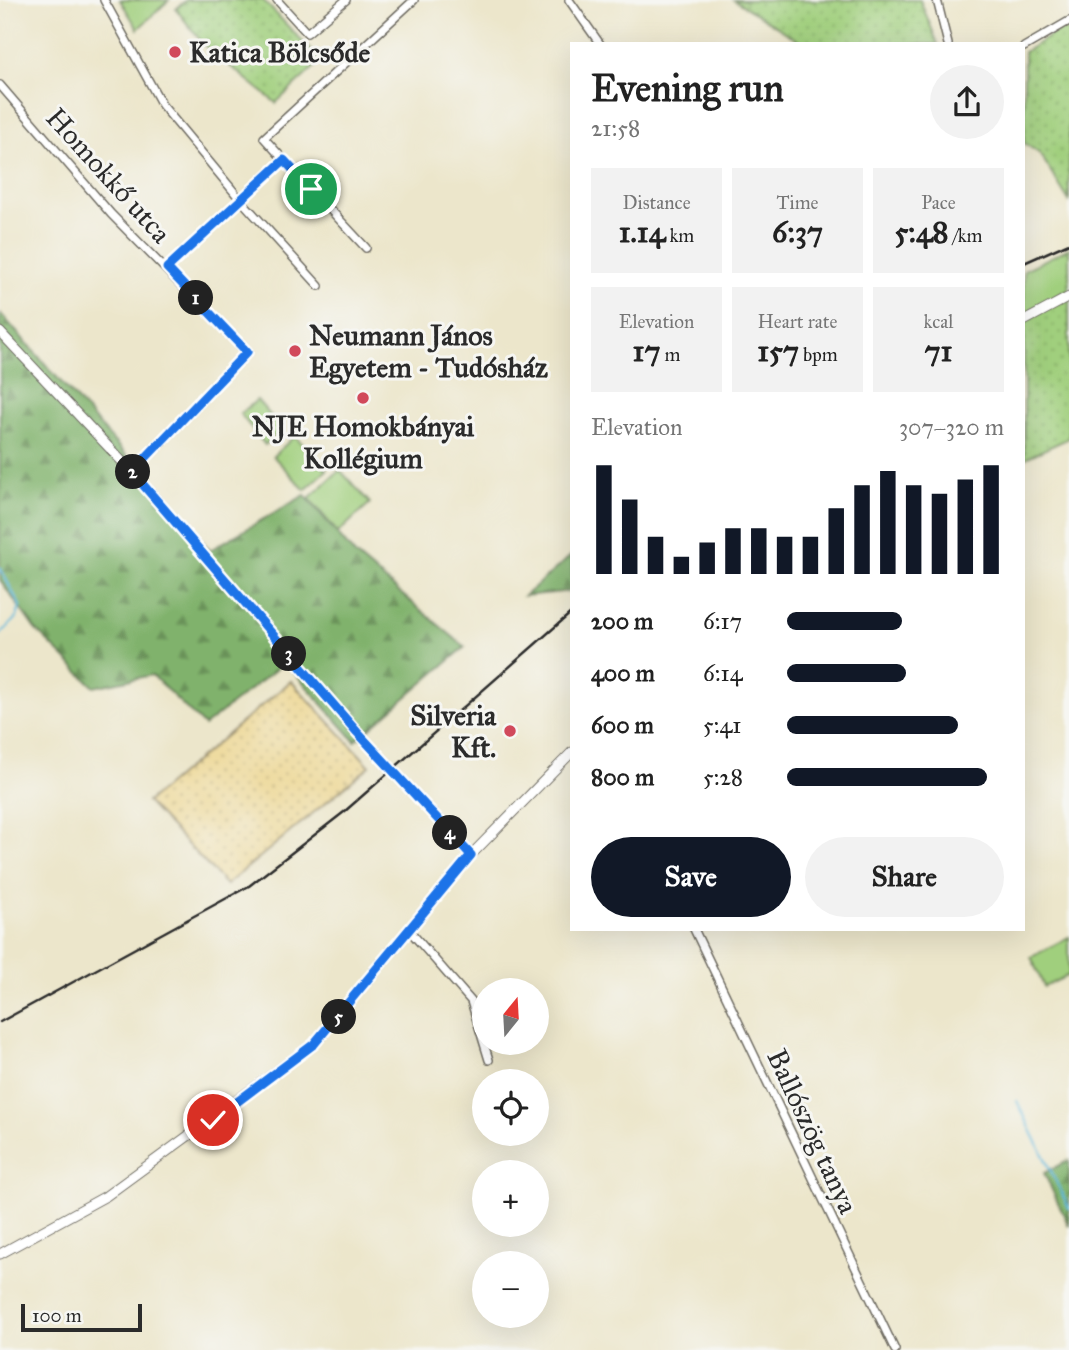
<!DOCTYPE html>
<meta charset="utf-8">
<style>
:root{--surface:#fff;--page:#f2f2f2;--text:#222;--muted:#767676;--accent:#111827}
body{margin:0;font-family:"IM FELL Great Primer",serif;background:var(--page);color:var(--text);height:100vh;display:flex;flex-direction:column;font-size:26px;white-space:nowrap}
*{box-sizing:border-box;margin:0}
p{font-size:23px;color:var(--muted)}
.icon{flex:none;width:38px;height:38px;fill:none;stroke:currentColor;stroke-width:2;stroke-linecap:round;stroke-linejoin:round}
.map{position:relative;flex:1;overflow:hidden}
.side{position:absolute;left:570px;top:42px;width:455px;height:889px;display:flex;flex-direction:column;background:var(--surface);border-radius:0px;box-shadow:0 7px 28px #0002}
.side>*{flex:none}
.needle{width:46px;rotate:18deg}
.tools{position:absolute;left:472px;top:978px;display:grid;gap:14px}
.tools a{display:grid;place-items:center;width:77px;height:77px;border-radius:50%;background:var(--surface);box-shadow:0 7px 28px #0002;font-size:35px}
.scale{position:absolute;left:21px;bottom:18px;width:121px;box-sizing:border-box;padding-left:7px;border:4px solid #2b2b2b;border-top:0;font-size:19px;line-height:24px;white-space:nowrap;color:#2b2b2b;-webkit-text-stroke:5px #f6f6f2;paint-order:stroke}
.pin{position:absolute;display:grid;place-items:center;width:60px;height:60px;color:#fff;margin:-30px;border:4px solid #fff;border-radius:50%;box-shadow:0 2px 7px #0007}
.km{position:absolute;width:35px;height:35px;margin:-18px;border-radius:50%;background:#222;color:#fff;font-size:19px;line-height:35px;text-align:center}
.round{display:grid;place-items:center;flex:none;width:74px;height:74px;border-radius:37px;background:var(--page)}
.overview{display:flex;align-items:center;justify-content:space-between;height:119px;padding:0 21px}
h1{font-size:38px;font-weight:700;line-height:52px}
.figures{display:grid;grid-template-columns:repeat(3,1fr);gap:10px;height:119px;padding:7px 21px}
.figures div{display:grid;align-content:center;border-radius:0px;background:var(--page);text-align:center}
.figures b{font-size:30px;font-weight:700}
.figures small{font-size:19px;font-weight:400}
.figures p{font-size:19px}
.chart{height:196px;padding:14px 21px}
.chart p{display:flex;justify-content:space-between}
.chart svg{width:100%;height:126px;margin-top:7px;stroke:var(--accent);stroke-width:6}
.action{display:flex;gap:14px;margin-top:auto;padding:14px 21px}
.action a{flex:1;height:80px;border-radius:42px;background:var(--accent);color:#fff;font-size:28px;font-weight:700;line-height:80px;text-align:center}
.action a+a{background:var(--page);color:var(--text)}
ul{padding:0 21px;list-style:none;font-size:23px}
li{display:grid;grid-template-columns:112px 84px 1fr;align-items:center;height:52px}
li i{height:18px;border-radius:9px;background:var(--accent)}
.map>svg:first-child{display:block}
.grass{fill:#a0cf7d;stroke:#667d54;stroke-width:2}
.forest{fill:url(#forest-firs);stroke:#566e4c;stroke-width:2}
.sand{fill:url(#sand-dots);stroke:#8c8264;stroke-width:2}
.park{fill:url(#park-dots);stroke:#667d54;stroke-width:2}
.lines{fill:none;stroke-linecap:round;stroke-linejoin:round}
.stream{stroke:#5db7da;stroke-width:2.5}
.minor-casing{stroke:#6f6c63;stroke-width:10}
.tertiary-casing{stroke:#6f6c63;stroke-width:11}
.minor{stroke:#fff;stroke-width:7}
.tertiary{stroke:#fff;stroke-width:9}
.rail{stroke:#2b2b2b;stroke-width:2.5}
.route-casing{stroke:#fff;stroke-width:14}
.route{stroke:#1a73e8;stroke-width:9}
.poi-dot{fill:#d1495b;stroke:#f6f6f2;stroke-width:2.5}
.labels{text-anchor:middle;stroke-width:6;stroke-linejoin:round;paint-order:stroke}
.poi-label{font-size:28px;font-weight:bold;fill:#2b2b2b;stroke:#f6f6f2;text-anchor:start}
.street-label{font-size:28px;fill:#2b2b2b;stroke:#f6f6f2}
</style>
<div class="map">
<svg width="1069" height="1350" viewBox="0 0 1069 1350">
<defs>
<pattern id="forest-firs" width="22" height="20" patternUnits="userSpaceOnUse" patternTransform="scale(1.75)"><rect width="22" height="20" fill="#80b26c"/><path d="M5 1l3.5 6h-7zM16 11l3.5 6h-7z" fill="#699159"/></pattern>
<pattern id="sand-dots" width="8" height="8" patternUnits="userSpaceOnUse" patternTransform="scale(1.75)"><rect width="8" height="8" fill="#eeda9e"/><path d="M2 2h.1M6 6h.1" fill="none" stroke="#cb8" stroke-width="1.8" stroke-linecap="round"/></pattern>
<pattern id="park-dots" width="8" height="8" patternUnits="userSpaceOnUse" patternTransform="scale(1.75)"><rect width="8" height="8" fill="#a0cf7d"/><path d="M2 2h.1M6 6h.1" fill="none" stroke="#8ab26c" stroke-width="1.8" stroke-linecap="round"/></pattern>
</defs>
<rect width="100%" height="100%" fill="#f6f6f2"/>
<filter id="ink" filterUnits="userSpaceOnUse"><feTurbulence type="fractalNoise" baseFrequency=".0143" numOctaves="2"/><feDisplacementMap in="SourceGraphic" scale="14" xChannelSelector="R" yChannelSelector="G"/><feConvolveMatrix kernelMatrix="1 2 1 2 8 2 1 2 1" color-interpolation-filters="sRGB"/></filter>
<filter id="wash" filterUnits="userSpaceOnUse"><feTurbulence type="fractalNoise" baseFrequency=".00686" numOctaves="4" result="noise"/><feDisplacementMap in="SourceGraphic" scale="28" xChannelSelector="R" yChannelSelector="G"/><feGaussianBlur stdDeviation="1.57" result="paint"/><feColorMatrix in="noise" values="0 0 0 0 0 0 0 0 0 0 0 0 0 0 0 0 0 1.4 0 .05"/><feComposite in="paint" operator="in"/></filter>
<g filter="url(#wash)">
<rect width="100%" height="100%" fill="#ece6cb"/>
<path class="grass" d="M120,0H169L138,29Z
M1069,248V289L1024,316V270Z
M257,400L282,429L265,445L240,414Z
M295,436L327,470L305,490L273,456Z
M340,470L370,503L338,533L309,498Z
M1069,937V975L1044,987L1031,957Z"/>
<path class="forest" d="M0,313L210,550L305,495L355,555L465,647L355,741L285,662L204,726L152,675L94,687L35,629L0,580Z
M572,555V591L524,596Z
M1069,1160V1226L1044,1173Z"/>
<path class="sand" d="M291,681L370,766L226,885L147,802Z"/>
<path class="park" d="M186,0H263L321,61L276,103L204,45L176,9Z
M734,0H920L938,44H804Z
M1069,24V201L1040,154L1024,143V52Z
M1069,289V438L1024,459V316Z"/>
<g class="lines">
<path class="stream" d="M0,568L20,606L17,617L0,635
M1017,1101L1069,1208"/>
</g>
</g>
<g filter="url(#ink)">
<g class="lines">
<defs>
<path id="minor" d="M104,0L162,105L240,199L319,286
M277,0L307,33L346,0
M569,0L600,44
M937,0L948,44
M1024,47L1069,21
M0,85L111,214L247,352L132,472
M284,160L366,248
M167,268L284,160L264,138L414,0
M694,929L895,1350
M409,930L471,1001L489,1060"/>
<path id="tertiary" d="M1024,321L1069,297
M0,332L132,472L357,732L471,855
M0,1254L106,1196L314,1044L471,855L572,752"/>
</defs>
<use href="#minor" class="minor-casing"/>
<use href="#tertiary" class="tertiary-casing"/>
<use href="#minor" class="minor"/>
<use href="#tertiary" class="tertiary"/>
<path class="rail" d="M1024,263L1069,243
M0,1022L249,886L344,812L572,612"/>
</g>
</g>
<g class="lines" filter="url(#ink)">
<defs>
<path id="route" d="M213,1120L314,1044L471,855L357,732L132,472L247,352L167,268L284,160L311,189"/>
</defs>
<use href="#route" class="route-casing"/>
<use href="#route" class="route"/>
</g>
<g class="poi-dot">
<circle cx="175" cy="52" r="7"/>
<circle cx="295" cy="351" r="7"/>
<circle cx="363" cy="398" r="7"/>
<circle cx="510" cy="731" r="7"/>
</g>
<g class="labels">
<g class="poi-label">
<text x="189" y="62">Katica Bölcsőde</text>
<text x="309" y="345">Neumann János<tspan x="309" dy="32">Egyetem - Tudósház</tspan></text>
<text x="363" y="436" text-anchor="middle">NJE Homokbányai<tspan x="363" dy="32">Kollégium</tspan></text>
<text x="496" y="725" text-anchor="end">Silveria<tspan x="496" dy="32">Kft.</tspan></text>
</g>
<g class="street-label">
<text transform="translate(109 175) rotate(48)" y="10">Homokkő utca</text>
<text transform="translate(813 1131) rotate(65)" y="10">Ballószög tanya</text>
</g>
</g>
</svg>
<div class="tools">
<a><svg class="needle" viewBox="-14 -14 28 28"><path d="M0-13l5 13h-10z" fill="#e53935"/><path d="M0 13l5-13h-10z" fill="#767676"/></svg></a>
<a><svg class="icon" aria-label="locate" viewBox="0 0 24 24"><circle cx="12" cy="12" r="6"/><path d="M12 2v4M12 18v4M2 12h4M18 12h4"/></svg></a>
<a>+</a>
<a>−</a>
</div>
<div class="scale">100 m</div>
<div class="pin" style="left:311px;top:189px;background:#1e9e55"><svg class="icon" aria-label="arrive" viewBox="0 0 24 24"><path d="M6 21V4h12l-3 4 3 4H6"/></svg></div>
<div class="pin" style="left:213px;top:1120px;background:#d93025"><svg class="icon" aria-label="check" viewBox="0 0 24 24"><path d="M5 12l5 5 9-10"/></svg></div>
<b class="km" style="left:196px;top:298px">1</b>
<b class="km" style="left:133px;top:472px">2</b>
<b class="km" style="left:289px;top:654px">3</b>
<b class="km" style="left:450px;top:833px">4</b>
<b class="km" style="left:339px;top:1017px">5</b>
<section class="side">
<div class="overview"><div><h1>Evening run</h1><p>21:58</p></div><a class="round"><svg class="icon" aria-label="share" viewBox="0 0 24 24"><path d="M12 15V3M7 8l5-5 5 5M5 13v7h14v-7"/></svg></a></div>
<div class="figures">
<div><p>Distance</p><b>1.14<small> km</small></b></div>
<div><p>Time</p><b>6:37</b></div>
<div><p>Pace</p><b>5:48<small> /km</small></b></div>
</div>
<div class="figures">
<div><p>Elevation</p><b>17<small> m</small></b></div>
<div><p>Heart rate</p><b>157<small> bpm</small></b></div>
<div><p>kcal</p><b>71</b></div>
</div>
<div class="chart"><p><span>Elevation</span>307–320 m</p>
<svg viewBox="0 0 160 44" preserveAspectRatio="none"><path d="M5 44V6M15 44V18M25 44V31M35 44V38M45 44V33M55 44V28M65 44V28M75 44V31M85 44V31M95 44V21M105 44V13M115 44V8M125 44V13M135 44V16M145 44V11M155 44V6"/></svg>
</div>
<ul>
<li><b>200 m</b>6:17<i style="width:53%"></i></li>
<li><b>400 m</b>6:14<i style="width:55%"></i></li>
<li><b>600 m</b>5:41<i style="width:79%"></i></li>
<li><b>800 m</b>5:28<i style="width:92%"></i></li>
</ul>
<div class="action"><a>Save</a><a>Share</a></div>
</section>
</div>
